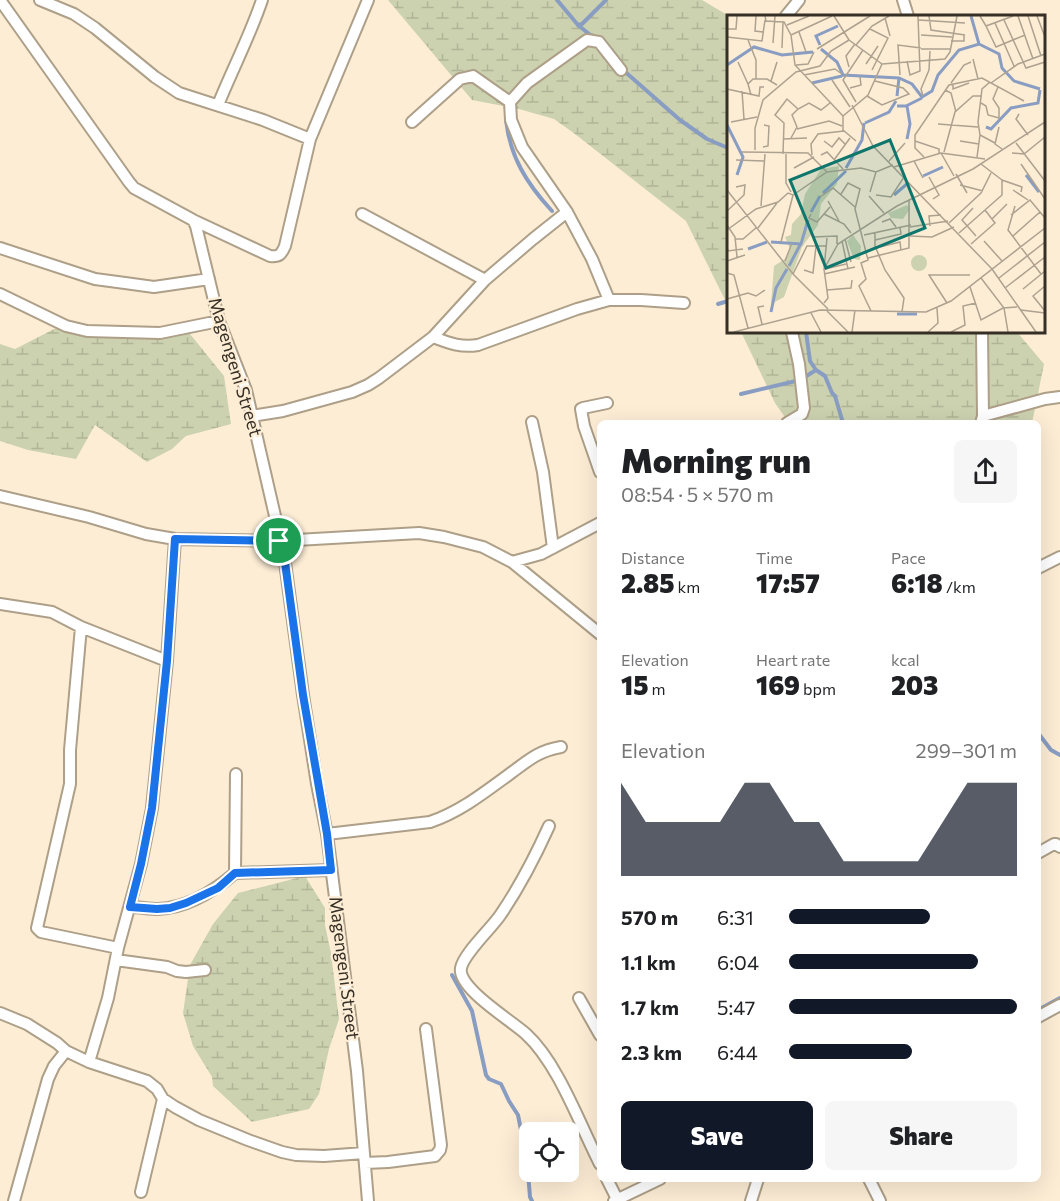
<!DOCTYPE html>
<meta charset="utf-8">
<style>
:root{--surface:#fff;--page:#f6f6f6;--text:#202124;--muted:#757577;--accent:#111827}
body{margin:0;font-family:Commissioner,sans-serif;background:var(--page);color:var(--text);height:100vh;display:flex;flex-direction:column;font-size:22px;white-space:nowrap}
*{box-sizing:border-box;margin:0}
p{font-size:20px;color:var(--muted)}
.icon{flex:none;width:33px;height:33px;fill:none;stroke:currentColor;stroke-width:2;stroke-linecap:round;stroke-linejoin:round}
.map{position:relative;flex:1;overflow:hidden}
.side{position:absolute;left:597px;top:420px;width:444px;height:762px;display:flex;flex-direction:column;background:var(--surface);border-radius:9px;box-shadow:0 6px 24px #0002}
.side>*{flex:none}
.tools{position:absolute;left:519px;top:1122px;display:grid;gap:12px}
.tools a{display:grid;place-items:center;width:60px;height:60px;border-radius:9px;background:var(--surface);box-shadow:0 6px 24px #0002;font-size:30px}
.pin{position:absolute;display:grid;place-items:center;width:51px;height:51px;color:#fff;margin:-26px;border:3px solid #fff;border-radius:50%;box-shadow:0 2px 6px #0007}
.round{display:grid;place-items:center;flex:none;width:63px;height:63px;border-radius:9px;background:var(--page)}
.overview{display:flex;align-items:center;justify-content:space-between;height:102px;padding:0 24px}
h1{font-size:33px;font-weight:800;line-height:45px}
.stats{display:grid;grid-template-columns:repeat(3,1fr);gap:9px;height:102px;padding:6px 24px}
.stats div{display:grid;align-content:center}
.stats b{font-size:26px;font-weight:800}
.stats small{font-size:16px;font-weight:400}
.stats p{font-size:16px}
.chart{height:168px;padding:12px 24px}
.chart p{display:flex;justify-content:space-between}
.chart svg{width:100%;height:108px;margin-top:6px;fill:var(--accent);opacity:.7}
.button{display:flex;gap:12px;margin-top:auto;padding:12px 24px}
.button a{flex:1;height:69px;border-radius:9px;background:var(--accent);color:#fff;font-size:24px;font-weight:800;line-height:69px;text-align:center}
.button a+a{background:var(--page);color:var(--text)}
ul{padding:0 24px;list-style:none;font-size:20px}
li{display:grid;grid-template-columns:96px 72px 1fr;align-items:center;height:45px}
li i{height:15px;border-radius:8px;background:var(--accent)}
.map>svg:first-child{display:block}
.wetland{fill:url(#wetland-marsh)}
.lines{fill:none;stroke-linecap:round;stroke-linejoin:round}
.stream{stroke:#899dc2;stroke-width:4}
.minor-casing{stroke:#ad9f88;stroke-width:14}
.minor{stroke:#fff;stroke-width:10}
.route-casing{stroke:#fff;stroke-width:12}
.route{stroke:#1a73e8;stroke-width:8}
.labels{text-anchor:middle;stroke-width:4.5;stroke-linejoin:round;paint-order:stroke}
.street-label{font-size:18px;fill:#352f26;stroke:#fdedd5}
.inset-river{fill:none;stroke:#899dc2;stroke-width:3}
.inset-road{fill:none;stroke:#ada18f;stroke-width:1.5}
.view{fill:#0f766e;fill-opacity:0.15;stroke:#0f766e;stroke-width:3}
.inset-edge{fill:none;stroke:#352f26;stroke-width:3}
</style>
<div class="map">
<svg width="1060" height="1201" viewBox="0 0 1060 1201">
<defs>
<pattern id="wetland-marsh" width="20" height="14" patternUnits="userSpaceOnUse" patternTransform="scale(1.5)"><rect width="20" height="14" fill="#ccd2b0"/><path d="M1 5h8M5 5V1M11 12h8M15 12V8" fill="none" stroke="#b0b597"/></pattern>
</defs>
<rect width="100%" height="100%" fill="#fdedd5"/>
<path class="wetland" d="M388,0H702L729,16L728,306L686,221L575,134L554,119L519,109L472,100Z
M58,327L131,333L190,334L224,376L231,424L186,436L172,449L147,462L95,425L76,459L28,450L0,441V344L15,349Z
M741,332H1017L1044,364L1032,423H789L775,403Z
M305,876L325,908V925L331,953L339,1019L329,1049L319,1094L309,1109L252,1122L213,1086L212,1077L193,1046L183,1013L190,965L213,924L238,893Z"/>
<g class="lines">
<path class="stream" d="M557,0L578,25L594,38
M578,25L582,24L606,0
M623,70L680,120L707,139L728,148
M506,120C510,157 527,184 552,211
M718,304L728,301
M806,332L810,361L816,370L825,376L832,393L835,396L843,423
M741,394L800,380L816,370
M1038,733L1051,750L1060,755
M452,975L472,1011L486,1075L489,1079L501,1084L509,1101L518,1115L527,1160L530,1197L532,1201
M1038,1010L1060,998"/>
<defs>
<path id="minor" d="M0,0L129,182L134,188L193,220L196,226L219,321L246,390L284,555L303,695L317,784L327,834L357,1071L368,1201
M40,0L74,14L95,28L155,77L179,93L263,120L310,139
M903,0L908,16
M786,16L799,0
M218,105C232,70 250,36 262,0
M412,122L460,79L473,76L510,102
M362,214L485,280
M193,220L270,256C279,257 281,255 285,246L310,139L368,0
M0,248L95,279L125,283L154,287L209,279
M0,294L66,326L87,331L160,333L219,321
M609,300L592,259L567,212L522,147L511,120L510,102L527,83L587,40L599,42L621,70
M433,337C449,343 461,348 478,345L577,309L609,300H641L684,303
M252,416L283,411L352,392L368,385L379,378L433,337L485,280L533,239L567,212
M983,416L1045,399L1060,397
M532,422L543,472L553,548
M787,423L802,414L804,408L799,364L792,332
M981,423L983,416L982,332
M600,472L584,426L581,409L583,408L607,403
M0,496L89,517L146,534L175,539L279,541L419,533L444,537L483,547L512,562L600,634
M512,562L541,554L600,523
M1038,568L1060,557
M0,604L52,612L81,627L167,661
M81,627L70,750V784L37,928L41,932L118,948
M549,826C535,857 520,886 501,914C492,928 464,953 461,968C457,988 512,1021 526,1034C558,1063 580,1125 600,1164
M327,834L430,822C460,812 485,792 511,773C529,760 538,751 561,747
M1038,853L1054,844H1056L1060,847
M235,873L331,870
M130,907C139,907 149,909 158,909C187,908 214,891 235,873L236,774
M116,960L167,967L177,971L186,972L205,970
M579,998L600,1035
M0,1013L27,1024L57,1043L66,1051L89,1062L147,1081L157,1089L163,1099L175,1107L199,1120L248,1140L282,1152L296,1155L324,1156L364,1153
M1038,1017L1060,1005
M89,1062L108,998L118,948L141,864L152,808L167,661L175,539
M365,1163L388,1162L435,1156L440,1150L441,1145L426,1029
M607,1179L617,1199
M869,1179L880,1201
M141,1192L163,1099
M14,1201L48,1079L54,1066L66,1051
M614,1201L660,1179
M751,1201L758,1179"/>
</defs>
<use href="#minor" class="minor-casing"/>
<use href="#minor" class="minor"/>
</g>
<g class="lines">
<defs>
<path id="route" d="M175,539L279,541L284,555L303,695L327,834L331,870L235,873L218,888L186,903L170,908L157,909L130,907L141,864L152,808L167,661Z"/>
</defs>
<use href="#route" class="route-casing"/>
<use href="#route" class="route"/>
</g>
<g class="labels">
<g class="street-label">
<text transform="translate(235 367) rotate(73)" y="6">Magengeni Street</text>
<text transform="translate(344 968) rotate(83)" y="6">Magengeni Street</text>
</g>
</g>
<g transform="translate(727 15)">
<rect width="318" height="318" fill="#fdedd5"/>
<path d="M112,151L110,169L94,189L91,210L75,232L57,282L44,289L47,251L58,244L63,234L58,222L64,220L65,209L74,199L78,179L94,154ZM180,190L183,194L176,204L164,203L161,198ZM126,220L134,231L133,245L127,244L120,226Z" fill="#ccd2b0"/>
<path d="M184 248a8 8 0 1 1 16 0a8 8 0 1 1-16 0Z" fill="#ccd2b0"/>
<path class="inset-river" d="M244,1L252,29M93,30L89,21L111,11M94,34L110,47L116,60L172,63L185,69L195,82L205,76L211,60L232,35L252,29L272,39L275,53L287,66L313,74M0,50L27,32L55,40L86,37M85,68L115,61M170,81L172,63M170,91H179L195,83M138,108L162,97L169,86M0,110L16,142L10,160M259,112L264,114L284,93L311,88L313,75M180,124L183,109L180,91M119,153L135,125L137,108M299,160L312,177M196,161L216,152M96,178L119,156M167,180L181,168M84,197L93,181M44,227L74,229L81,205M21,234L40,227M62,251L73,230M44,297L49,273L60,254M170,299H190"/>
<path class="inset-road" d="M29,1L28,16L36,17M38,1L39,6L57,7L64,20L105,1M107,1L122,25L155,49M202,1L204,15L238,20M253,1L259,11L286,1M291,1L306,44M301,1L314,41M310,1L318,22M158,3L163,21M192,5L238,8M277,5L299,53L318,47M268,8L287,51M60,10L82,1M259,11L269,32L298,20M0,14H9L10,1M143,14L161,23L145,55M72,17L79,37M64,20L68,50L116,101L141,80L155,49M194,20L225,22M0,22L35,26L38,5M21,25L29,45V64M224,26H237V20M46,28L48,1M129,30L145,11L162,1M55,33L56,7M90,34L143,1M194,34H223M246,44L251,64M180,46L183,60L193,56L191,1M11,47L21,69M139,49L151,31M155,49L218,44L223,37L230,1M69,50L81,49L87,37M122,52L119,41L128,29M77,60L108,54L115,59M173,60L171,30L194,33M105,65L123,92M44,66L50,47M263,67L255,74L251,107L253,120L268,128M224,68L237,50L244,47M264,68L291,49L318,39M226,69V74L242,68M123,73L134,70L133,62M0,74L32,81L33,72H37M218,75L224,78L229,97M15,76L17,104M24,80L21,69L26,64H40L50,70M140,81L155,90L182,79L176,73L148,66M196,81L194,74L202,55L203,36M129,87L116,65L136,35M254,88L259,91L261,100L272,103V93L266,84L271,72M125,90L146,131L265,254M292,99L289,104L301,120M116,101V115L129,126M4,107L30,102M211,109L251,112M272,112L268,129L275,134M70,114L102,106L115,111M64,123L70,112L65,100L71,94L82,88L94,95L103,88M56,124L80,123M97,126L105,132L112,123L118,129M188,126L212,134V138M233,126L252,129M289,128L318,166M36,132L41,131L42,111L37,110M28,135V113L36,85L69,57L93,51L104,36L122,25M15,137L81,138L100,157M217,137L228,97L246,81H255M214,138L227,161M285,138L297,139L318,122M56,139L57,108L48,100L60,84L71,94M59,139V168L64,177M85,140L84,129L91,119L117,116M94,140L100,137L116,154M197,142L188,133V120L222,70L255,63L297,86M250,142L253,120M9,145L38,146M107,145L123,123M162,146L178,128M187,146L196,163M294,149L318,184M167,152L214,138L258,144M67,153L87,142M229,159L240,178M202,162L212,180L206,184M275,165L295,172L294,177M233,170L256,176M0,175L66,259L101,294M286,175L301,185M143,177L149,157M114,179L121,168L133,174L128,194L141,245L134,248L139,264L132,271L144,296M149,180L164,182L177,162M142,181L157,198M93,182L106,173L128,192M101,186L112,206M34,191L38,139M288,191L281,215L314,259M246,193L235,205L249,221M0,196L17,180L18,170L9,172M84,199L82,203L90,207L103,192M97,199L117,209L124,218M284,200L303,185L318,203M265,204L280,189M155,207L163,204L169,212M222,208L254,178L264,158M0,210L8,222L10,242M203,211L202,201L214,200M183,212L221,206M31,213L50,188M0,215L29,194L51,187L61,178L66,180L100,157L134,153L149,157L166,150M148,217V231L158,255L177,283L175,297M232,218L275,180V165L254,149M137,220L184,210M183,221L205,222L227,212M286,221L313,197M86,222L110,221V229M9,224H16L30,212M118,224L124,247M148,225L174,219L173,212M115,226L121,254M257,226L275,246M54,227L66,180M244,229L268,208L258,195M0,232L1,236L16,234M149,233L173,227L174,235M141,243L182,233V184M0,246L18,240M58,246L65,228M97,254L100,223M98,254L119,249M265,254L309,317M77,255L86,258L89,231M0,258L7,260L21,313M66,259L80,231H100M97,259L128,252M254,263L277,293L281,317M272,263L318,227M318,271L306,281L318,296M243,272L254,305L276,293L290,292M278,273L318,242M296,274L318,256M100,275L124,273L125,265M0,284L21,278L29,281L38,275M97,288L101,283L97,254L111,229L170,191L246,154L318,107M220,288L202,260H243M294,295L318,298M100,296L121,317M84,298L94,317M35,309L31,292L37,291M7,317L93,295L199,297L224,286L318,213M125,317L128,295M201,317L211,308L210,293M224,317L238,310L236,291L249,288"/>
<path class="view" d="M163,125L198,213L99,253L63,165Z"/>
<rect width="318" height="318" class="inset-edge"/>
</g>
</svg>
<div class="tools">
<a><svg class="icon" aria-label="locate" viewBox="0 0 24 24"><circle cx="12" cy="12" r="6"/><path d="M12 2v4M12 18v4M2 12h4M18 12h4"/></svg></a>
</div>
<div class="pin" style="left:279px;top:541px;background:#1e9e55"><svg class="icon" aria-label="arrive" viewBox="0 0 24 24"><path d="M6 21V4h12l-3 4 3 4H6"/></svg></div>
<section class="side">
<div class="overview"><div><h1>Morning run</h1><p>08:54 · 5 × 570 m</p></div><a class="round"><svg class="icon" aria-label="share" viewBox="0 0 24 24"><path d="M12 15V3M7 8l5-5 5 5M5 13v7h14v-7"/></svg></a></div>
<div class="stats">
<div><p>Distance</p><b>2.85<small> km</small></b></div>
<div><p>Time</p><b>17:57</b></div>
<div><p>Pace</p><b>6:18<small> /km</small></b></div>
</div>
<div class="stats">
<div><p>Elevation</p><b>15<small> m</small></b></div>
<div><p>Heart rate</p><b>169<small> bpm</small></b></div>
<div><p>kcal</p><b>203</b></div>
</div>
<div class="chart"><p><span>Elevation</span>299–301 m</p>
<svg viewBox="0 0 160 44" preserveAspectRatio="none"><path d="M0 44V6L10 22L20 22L30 22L40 22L50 6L60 6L70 22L80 22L90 38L100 38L110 38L120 38L130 22L140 6L150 6L160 6V44z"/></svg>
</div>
<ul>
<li><b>570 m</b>6:31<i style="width:62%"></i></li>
<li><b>1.1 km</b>6:04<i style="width:83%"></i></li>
<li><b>1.7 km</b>5:47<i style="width:100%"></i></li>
<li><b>2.3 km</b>6:44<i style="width:54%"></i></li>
</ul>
<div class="button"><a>Save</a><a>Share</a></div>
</section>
</div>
